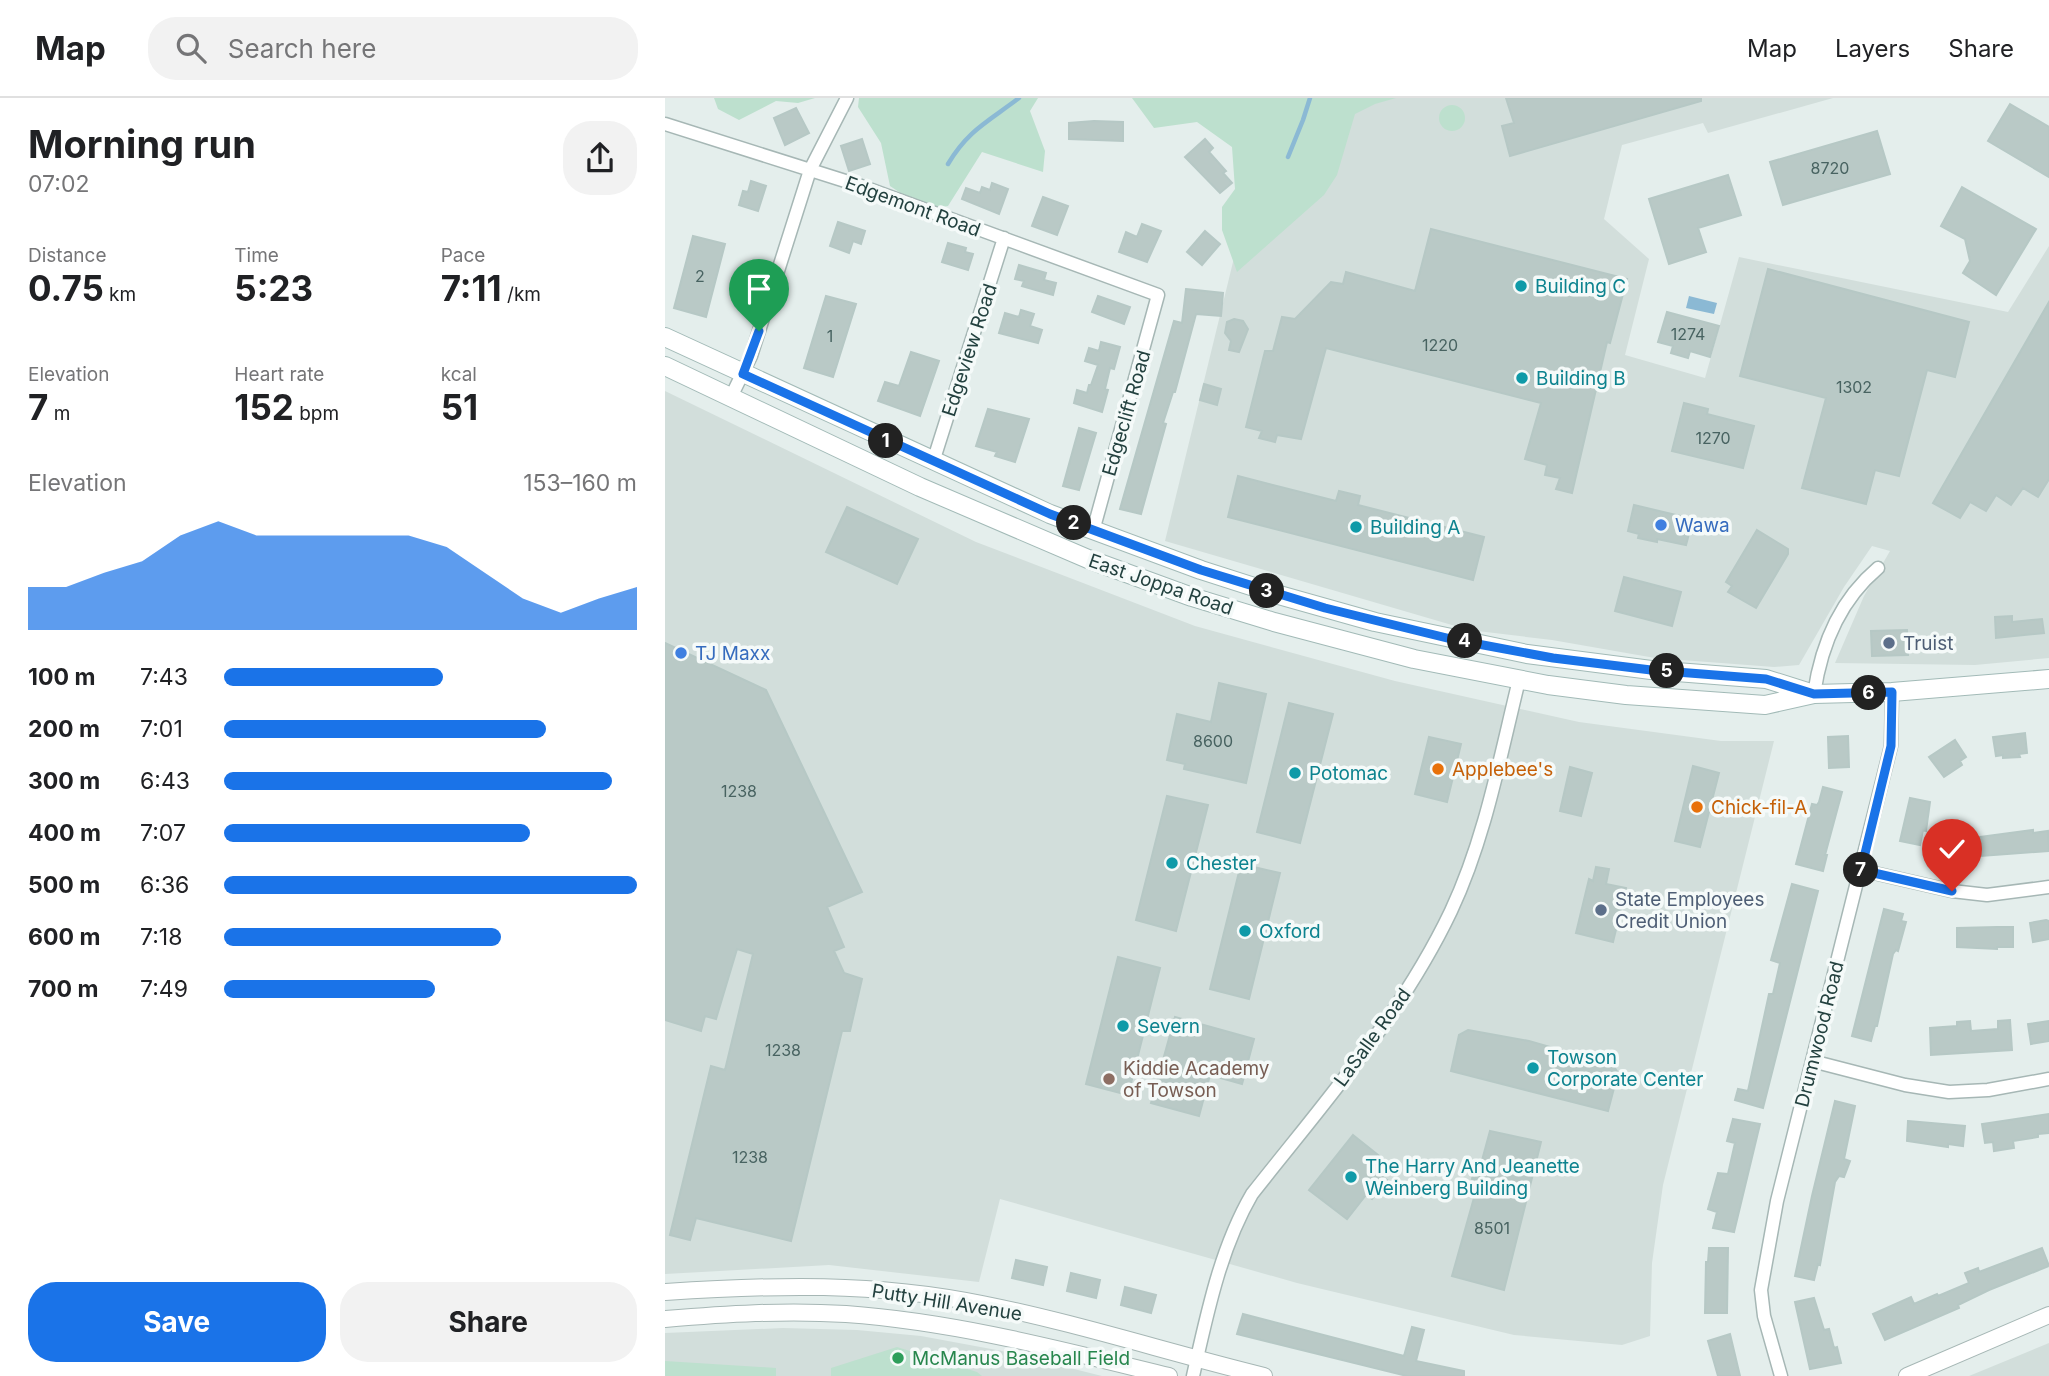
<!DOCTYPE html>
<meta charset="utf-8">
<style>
:root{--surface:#fff;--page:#f2f2f2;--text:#202124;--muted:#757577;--line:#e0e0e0;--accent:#1a73e8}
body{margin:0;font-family:Inter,sans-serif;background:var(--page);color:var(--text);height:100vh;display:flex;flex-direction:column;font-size:26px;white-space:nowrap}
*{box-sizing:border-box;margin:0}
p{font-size:23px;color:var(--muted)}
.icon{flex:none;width:38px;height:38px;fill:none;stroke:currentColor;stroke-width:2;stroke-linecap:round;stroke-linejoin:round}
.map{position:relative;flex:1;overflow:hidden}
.details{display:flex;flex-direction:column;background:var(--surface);width:665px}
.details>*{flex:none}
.pin{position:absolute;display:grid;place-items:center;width:60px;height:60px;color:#fff;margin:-72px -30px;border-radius:50% 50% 50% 0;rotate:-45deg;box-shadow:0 0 7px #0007}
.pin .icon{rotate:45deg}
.km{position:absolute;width:35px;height:35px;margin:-18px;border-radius:50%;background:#222;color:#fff;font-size:19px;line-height:35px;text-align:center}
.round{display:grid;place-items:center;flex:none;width:74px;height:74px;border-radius:28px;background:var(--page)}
.overview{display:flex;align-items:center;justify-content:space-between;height:119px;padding:0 28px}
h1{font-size:38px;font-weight:700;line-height:52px}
.figures{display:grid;grid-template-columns:repeat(3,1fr);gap:10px;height:119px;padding:7px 28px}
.figures div{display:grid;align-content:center}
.figures b{font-size:35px;font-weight:700}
.figures small{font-size:19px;font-weight:400}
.figures p{font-size:19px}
.chart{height:196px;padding:14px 28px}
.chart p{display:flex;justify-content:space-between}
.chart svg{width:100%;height:126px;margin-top:7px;fill:var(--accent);opacity:.7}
.button{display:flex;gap:14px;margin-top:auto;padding:14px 28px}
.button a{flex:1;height:80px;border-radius:28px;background:var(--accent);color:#fff;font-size:28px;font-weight:700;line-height:80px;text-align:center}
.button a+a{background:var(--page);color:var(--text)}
ul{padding:0 28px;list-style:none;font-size:23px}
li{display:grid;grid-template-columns:112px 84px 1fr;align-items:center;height:52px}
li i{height:18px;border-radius:9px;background:var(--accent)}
header{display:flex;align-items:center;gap:42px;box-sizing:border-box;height:98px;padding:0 35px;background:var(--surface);border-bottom:2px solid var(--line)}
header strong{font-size:33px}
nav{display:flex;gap:38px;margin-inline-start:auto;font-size:24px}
.search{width:490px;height:63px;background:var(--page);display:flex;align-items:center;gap:18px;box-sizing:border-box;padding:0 24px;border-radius:28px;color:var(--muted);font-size:26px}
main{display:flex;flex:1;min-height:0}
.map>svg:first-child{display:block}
.built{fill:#d2dedb}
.green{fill:#bde0ce}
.water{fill:#8bb9d4}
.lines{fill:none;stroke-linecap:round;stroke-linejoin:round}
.stream{stroke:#8bb9d4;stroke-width:4.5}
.building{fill:#b9c9c6;stroke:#b6c8c5;stroke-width:2}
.minor-casing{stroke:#a6b7b5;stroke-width:15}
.tertiary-casing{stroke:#a6b7b5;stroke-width:18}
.secondary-casing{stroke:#a2bab7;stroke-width:20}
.minor{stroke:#fff;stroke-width:12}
.tertiary{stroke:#fff;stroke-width:16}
.secondary{stroke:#fff;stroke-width:18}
.route-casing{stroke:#fff;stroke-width:14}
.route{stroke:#1a73e8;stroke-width:9}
.culture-dot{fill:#0f9aa8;stroke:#f5faf9;stroke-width:2.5}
.shop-dot{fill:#3f7fe0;stroke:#f5faf9;stroke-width:2.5}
.service-dot{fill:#5c6f8a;stroke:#f5faf9;stroke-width:2.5}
.food-dot{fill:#e8710a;stroke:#f5faf9;stroke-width:2.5}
.education-dot{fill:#8d6e63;stroke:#f5faf9;stroke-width:2.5}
.leisure-dot{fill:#2e9e5b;stroke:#f5faf9;stroke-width:2.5}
.labels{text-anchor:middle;stroke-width:7;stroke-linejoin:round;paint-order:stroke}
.number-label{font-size:16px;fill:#486361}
.street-label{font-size:19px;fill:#23413f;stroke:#f5faf9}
.culture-label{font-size:19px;fill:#0d838f;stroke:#f5faf9;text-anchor:start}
.shop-label{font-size:19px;fill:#366cbe;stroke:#f5faf9;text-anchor:start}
.service-label{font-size:19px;fill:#4e5e75;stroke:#f5faf9;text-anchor:start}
.food-label{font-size:19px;fill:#c56008;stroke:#f5faf9;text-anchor:start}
.education-label{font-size:19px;fill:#785e54;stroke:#f5faf9;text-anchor:start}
.leisure-label{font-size:19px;fill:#27864d;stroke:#f5faf9;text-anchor:start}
</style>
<header>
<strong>Map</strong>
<div class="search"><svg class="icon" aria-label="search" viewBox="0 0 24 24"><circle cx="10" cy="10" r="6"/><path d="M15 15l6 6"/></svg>Search here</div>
<nav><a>Map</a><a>Layers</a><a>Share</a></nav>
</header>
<main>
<section class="details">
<div class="overview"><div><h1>Morning run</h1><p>07:02</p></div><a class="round"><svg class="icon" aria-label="share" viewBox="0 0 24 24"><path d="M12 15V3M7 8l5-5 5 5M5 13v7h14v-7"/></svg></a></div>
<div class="figures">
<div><p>Distance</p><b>0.75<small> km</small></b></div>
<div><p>Time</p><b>5:23</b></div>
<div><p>Pace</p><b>7:11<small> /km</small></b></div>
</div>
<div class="figures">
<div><p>Elevation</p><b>7<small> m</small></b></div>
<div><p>Heart rate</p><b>152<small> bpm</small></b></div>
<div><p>kcal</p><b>51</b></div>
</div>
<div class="chart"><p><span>Elevation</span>153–160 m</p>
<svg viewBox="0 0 160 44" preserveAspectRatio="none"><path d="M0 44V29L10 29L20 24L30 20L40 11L50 6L60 11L70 11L80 11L90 11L100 11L110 15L120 24L130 33L140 38L150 33L160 29V44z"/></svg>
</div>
<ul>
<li><b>100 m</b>7:43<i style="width:53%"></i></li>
<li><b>200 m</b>7:01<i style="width:78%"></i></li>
<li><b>300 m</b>6:43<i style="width:94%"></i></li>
<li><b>400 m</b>7:07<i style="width:74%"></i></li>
<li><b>500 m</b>6:36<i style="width:100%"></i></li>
<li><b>600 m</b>7:18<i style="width:67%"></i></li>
<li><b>700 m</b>7:49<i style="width:51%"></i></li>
</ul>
<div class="button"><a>Save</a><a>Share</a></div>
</section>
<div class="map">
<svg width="1384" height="1278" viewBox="0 0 1384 1278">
<rect width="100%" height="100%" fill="#e4eeec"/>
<path class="built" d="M608,0H1168L1043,35L1038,25L957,47L939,121L984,161L960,257L1040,280L1074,159L1343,214L1384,148V560L1310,567L1170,565L1199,498L1225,453L1207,448L1179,489L1134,567L1109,569L990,560L887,542L804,532L500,443Z
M0,293L311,444L530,528L730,583L914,624L1056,643H1109L998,1087L987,1165L985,1238L957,1247L849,1237L632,1185L335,1101L314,1184L164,1167L0,1176Z
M118,1230L192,1232L256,1238L337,1253L437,1278H0V1235Z
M1384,1245V1278H1304Z"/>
<path class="green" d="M49,0H150L133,5L111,3L74,22L53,11Z
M194,0H373L365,13L380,53L378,74L317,54L283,108L261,112L225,88L216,45L193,9Z
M467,0H731L710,6L690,16L672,77L659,97L572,174L557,132V109L570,91L567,49L532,24L489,30Z
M774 20a13 13 0 1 1 26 0a13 13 0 1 1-26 0Z
M232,1249L312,1274L317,1278H166V1270Z
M0,1263L111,1270V1278H0Z"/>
<path class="water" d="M1024,198L1052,205L1049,216L1021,210Z"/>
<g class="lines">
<path class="stream" d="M623,59L638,22L645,0
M283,66C303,32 324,23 354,0"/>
</g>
<path class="building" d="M841,0H1036V3L845,58L837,28L849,25Z
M1345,6L1384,29V79L1323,43Z
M131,10L144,35L120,47L109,20Z
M429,23L458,24V43L404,41V25Z
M1212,33L1225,76L1118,107L1105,64Z
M197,41L205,66L184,73L176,48Z
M540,41L548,50L544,54L561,73L558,75L567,85L555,95L520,59Z
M1063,77L1076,117L1033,130L1041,154L1004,166L984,101Z
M86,83L101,88L93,113L74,107L78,93L83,94Z
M327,85L343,91L334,116L297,101L301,90L315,95L317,89L325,92Z
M1297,89L1371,131L1331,197L1298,175L1305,163L1300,141L1276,128Z
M378,99L403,108L392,137L367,128Z
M173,124L200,133L196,146L188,143L184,155L165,148Z
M477,126L496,133L482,164L454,154L461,134L472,139Z
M766,131L962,181L945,245L942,244L907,395L891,391L895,380L880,377L882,367L860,361L876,305L661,250L636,341L612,337L610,344L594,340L597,333L581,329L600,253H608L617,219L630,221L666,184L678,186L681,174L750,193Z
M540,133L555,146L537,167L522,154Z
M28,138L60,146L41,219L9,210Z
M283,145L301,150L300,154L308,156L303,172L277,164Z
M354,167L381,175L379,182L391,185L388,197L357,188L359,183L350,181Z
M1103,171L1304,224L1290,279L1262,272L1234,378L1210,372L1201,406L1137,390L1161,300L1075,278Z
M521,191L558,195L556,218L531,216L510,294H508L498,325L501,326L476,416L455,411L509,223L517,225Z
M161,198L191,206L168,279L139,270Z
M433,198L465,209L459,226L427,214Z
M1384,204V381L1373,399L1358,390L1346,407L1331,397L1321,413L1305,404L1295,420L1268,405Z
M356,212L369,216L365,228L377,232L373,245L334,235L340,215L354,219Z
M1002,214L1054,228L1045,259L1025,253L1023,260L1006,255L1008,248L993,244Z
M569,221L578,223L583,231L574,254L564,252L566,243L560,235L562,224Z
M436,244L455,249L449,271L445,270L440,291L443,292L437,314L409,305L412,292L422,295L424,287H426L433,267L420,263L424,250L434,253Z
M246,254L274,263L255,318L213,303L220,284L234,288Z
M539,286L556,291L552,307L535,302Z
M1019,305L1043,311L1042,316L1089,328L1078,370L1007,353Z
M323,311L364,321L350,364L330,358L332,354L311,348Z
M414,330L431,335L414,392L398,388Z
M573,378L671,403L674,393L695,398L693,407L819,439L808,482L563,419Z
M969,407L1028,421L1021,447L992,441V444L973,440L974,436L963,433Z
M182,409L253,441L232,486L161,454Z
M1092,432L1123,451V456L1091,510L1063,494L1067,488L1061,484Z
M959,479L1016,494L1007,528L950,513Z
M1347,518V524L1377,521L1379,535L1331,540L1330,519Z
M1242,532L1243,557L1207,558L1206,533Z
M0,545L101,592L197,794L162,809L179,849L169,853L179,875L197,881L185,933H177L126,1143L31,1120L25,1142L5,1137L46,968L60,972L88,856L72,851L51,921L40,918L36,933L0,922Z
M554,585L601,596L581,685L519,671L520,666L502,662L512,616L546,624Z
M624,605L668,616L635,745L592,734Z
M1360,635L1362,655L1354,656L1355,659L1338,660V657L1331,658L1328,639Z
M1183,638L1184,669L1164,670L1163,639Z
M764,639L796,646L782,704L750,696Z
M1290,642L1301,659L1295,663L1297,667L1279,679L1264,659Z
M1028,668L1054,675L1035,749L1010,743Z
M905,669L927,675L916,718L895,713Z
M1158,689L1177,694L1160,757H1162L1158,773L1131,766L1147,706L1152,707L1154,704Z
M502,698L543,707L511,833L471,822Z
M1245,700L1265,704L1261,733L1258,732L1255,747L1235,743Z
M1368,732V735L1383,733L1384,753L1316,758L1314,739Z
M576,766L615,775L584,901L545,891Z
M931,769L944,771L941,786L961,790L948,844L911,835L924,781L928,783Z
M1127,786L1153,793L1098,1010L1070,1002L1073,991L1083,993L1104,896H1108L1115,865L1106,862Z
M1219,811L1238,816L1236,823L1241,824L1233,853L1231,852L1228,856L1212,928H1210L1206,943L1187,938Z
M1381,822L1384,823V841L1368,844L1365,825Z
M1332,829H1348V849H1332V851L1292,849V830Z
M453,859L495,870L463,997L421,986Z
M510,919L589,941L577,986L545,977L534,1018L486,1005Z
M1345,922L1347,952L1266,957L1265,930L1292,928V924L1305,923L1306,933L1333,931V923Z
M1384,923V943L1366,946L1363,926Z
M803,932L864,943L948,967L953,975L943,1013L786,973L794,937Z
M1170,1003L1190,1008L1179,1061L1185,1063L1179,1079L1174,1078L1170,1084L1155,1167L1153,1166L1149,1182L1130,1178L1147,1098Z
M1384,1016V1035L1373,1036V1039L1348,1043L1349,1050L1329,1053L1328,1044L1320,1045L1317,1026Z
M1068,1021L1095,1026L1069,1134L1048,1130L1052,1114L1043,1111L1053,1075L1063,1076L1070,1045L1062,1043Z
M1243,1023L1300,1028L1298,1048L1283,1046V1049L1242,1043Z
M825,1033L876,1044L839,1192L787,1178L814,1082L807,1081L810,1068L816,1066Z
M688,1037L723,1065L714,1076L722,1082L707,1101L701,1097L682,1121L644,1092Z
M1044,1150H1063L1062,1215H1040L1041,1164H1043Z
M1377,1150L1384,1168L1324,1192L1293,1207L1294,1210L1220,1242L1208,1216L1246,1199L1249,1206L1272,1196L1273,1198L1304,1185L1300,1175L1313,1170L1314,1174Z
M351,1162L382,1169L378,1187L347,1180Z
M406,1175L435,1182L431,1200L402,1193Z
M460,1189L491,1197L486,1215L456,1207Z
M1149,1200L1159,1232L1164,1231L1169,1250L1172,1249L1176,1265L1145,1271L1130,1204Z
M578,1216L739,1258L747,1229L759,1232L751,1263L799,1273V1278H742L572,1236Z
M1065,1236L1075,1278H1053L1043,1243Z"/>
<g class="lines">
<defs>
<path id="minor" d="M0,26L196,88L493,197L428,433
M66,299L86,258L145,72L182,0
M268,364L339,140
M1149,596C1156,548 1175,502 1213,470
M1196,772L1287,793L1322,797L1384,789
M1147,963L1240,987L1284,994L1323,992L1384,981
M528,1278C542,1216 555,1151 587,1096C658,1006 736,918 786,813C820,741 835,659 854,582
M1116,1278L1099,1218L1096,1192L1112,1103L1226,648L1227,594"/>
<path id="tertiary" d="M0,1194C108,1187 210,1184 317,1206C412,1225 505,1255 599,1278
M0,1221C60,1216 120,1212 181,1216C291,1224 397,1252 504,1278
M1242,1278L1384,1217"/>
<path id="secondary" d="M0,239L385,416L536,472L614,497L710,524L862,556L986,572L1101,581L1149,596
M0,268L255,389L423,461L527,499L609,524L749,561L883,587L961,597L1100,607L1149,596L1227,594L1384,581"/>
</defs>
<use href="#minor" class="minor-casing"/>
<use href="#tertiary" class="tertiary-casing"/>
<use href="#secondary" class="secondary-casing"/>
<use href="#minor" class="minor"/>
<use href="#tertiary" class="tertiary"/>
<use href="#secondary" class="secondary"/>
</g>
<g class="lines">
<defs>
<path id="route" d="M94,233L78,276L385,416L536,472L660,510L786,541L888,560L986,572L1101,581L1149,596L1227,594L1226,648L1196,772L1287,793"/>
</defs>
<use href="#route" class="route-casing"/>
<use href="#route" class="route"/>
</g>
<g class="culture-dot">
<circle cx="856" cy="188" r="7"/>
<circle cx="857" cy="280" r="7"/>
<circle cx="691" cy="429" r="7"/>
<circle cx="630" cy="675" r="7"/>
<circle cx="507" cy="765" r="7"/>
<circle cx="580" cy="833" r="7"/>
<circle cx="458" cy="928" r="7"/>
<circle cx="868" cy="970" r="7"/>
<circle cx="686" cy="1079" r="7"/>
</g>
<g class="shop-dot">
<circle cx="996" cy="427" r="7"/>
<circle cx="16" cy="555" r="7"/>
</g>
<g class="service-dot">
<circle cx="1224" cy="545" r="7"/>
<circle cx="936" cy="812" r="7"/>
</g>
<g class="food-dot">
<circle cx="773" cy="671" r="7"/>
<circle cx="1032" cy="709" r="7"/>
</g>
<circle class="education-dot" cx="444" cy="981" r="7"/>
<circle class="leisure-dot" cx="233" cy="1260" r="7"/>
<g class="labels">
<g class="number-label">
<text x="1165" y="76">8720</text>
<text x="35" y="184">2</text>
<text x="1023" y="242">1274</text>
<text x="165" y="244">1</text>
<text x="775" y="253">1220</text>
<text x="1189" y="295">1302</text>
<text x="1048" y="346">1270</text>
<text x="548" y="649">8600</text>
<text x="74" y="699">1238</text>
<text x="118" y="958">1238</text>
<text x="85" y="1065">1238</text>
<text x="827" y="1136">8501</text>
</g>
<g class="street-label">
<text transform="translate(248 108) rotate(20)" y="7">Edgemont Road</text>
<text transform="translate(304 252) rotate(-72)" y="7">Edgeview Road</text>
<text transform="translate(461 315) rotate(-74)" y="7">Edgeclift Road</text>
<text transform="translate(496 486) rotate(19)" y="7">East Joppa Road</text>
<text transform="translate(1154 936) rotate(-76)" y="7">Drumwood Road</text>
<text transform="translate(707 939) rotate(-54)" y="7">LaSalle Road</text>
<text transform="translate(282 1204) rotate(9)" y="7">Putty Hill Avenue</text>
</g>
<g class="culture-label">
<text x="870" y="195">Building C</text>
<text x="871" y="287">Building B</text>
<text x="705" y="436">Building A</text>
<text x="644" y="682">Potomac</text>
<text x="521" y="772">Chester</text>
<text x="594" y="840">Oxford</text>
<text x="472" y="935">Severn</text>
<text x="882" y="966">Towson<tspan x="882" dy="22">Corporate Center</tspan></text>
<text x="700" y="1075">The Harry And Jeanette<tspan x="700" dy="22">Weinberg Building</tspan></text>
</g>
<g class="shop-label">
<text x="1010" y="434">Wawa</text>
<text x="30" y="562">TJ Maxx</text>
</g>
<g class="service-label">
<text x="1238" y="552">Truist</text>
<text x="950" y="808">State Employees<tspan x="950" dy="22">Credit Union</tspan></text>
</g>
<g class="food-label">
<text x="787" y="678">Applebee's</text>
<text x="1046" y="716">Chick-fil-A</text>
</g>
<g class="education-label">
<text x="458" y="977">Kiddie Academy<tspan x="458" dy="22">of Towson</tspan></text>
</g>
<g class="leisure-label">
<text x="247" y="1267">McManus Baseball Field</text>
</g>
</g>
</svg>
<div class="pin" style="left:94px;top:233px;background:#1e9e55"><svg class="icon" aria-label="arrive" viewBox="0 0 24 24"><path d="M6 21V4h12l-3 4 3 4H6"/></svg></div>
<div class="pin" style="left:1287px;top:793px;background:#d93025"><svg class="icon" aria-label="check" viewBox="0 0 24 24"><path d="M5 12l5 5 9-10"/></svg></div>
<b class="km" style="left:221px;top:343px">1</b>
<b class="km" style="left:409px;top:425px">2</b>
<b class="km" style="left:602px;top:493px">3</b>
<b class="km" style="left:800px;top:543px">4</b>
<b class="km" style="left:1002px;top:573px">5</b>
<b class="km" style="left:1204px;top:595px">6</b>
<b class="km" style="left:1196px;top:772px">7</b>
</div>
</main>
